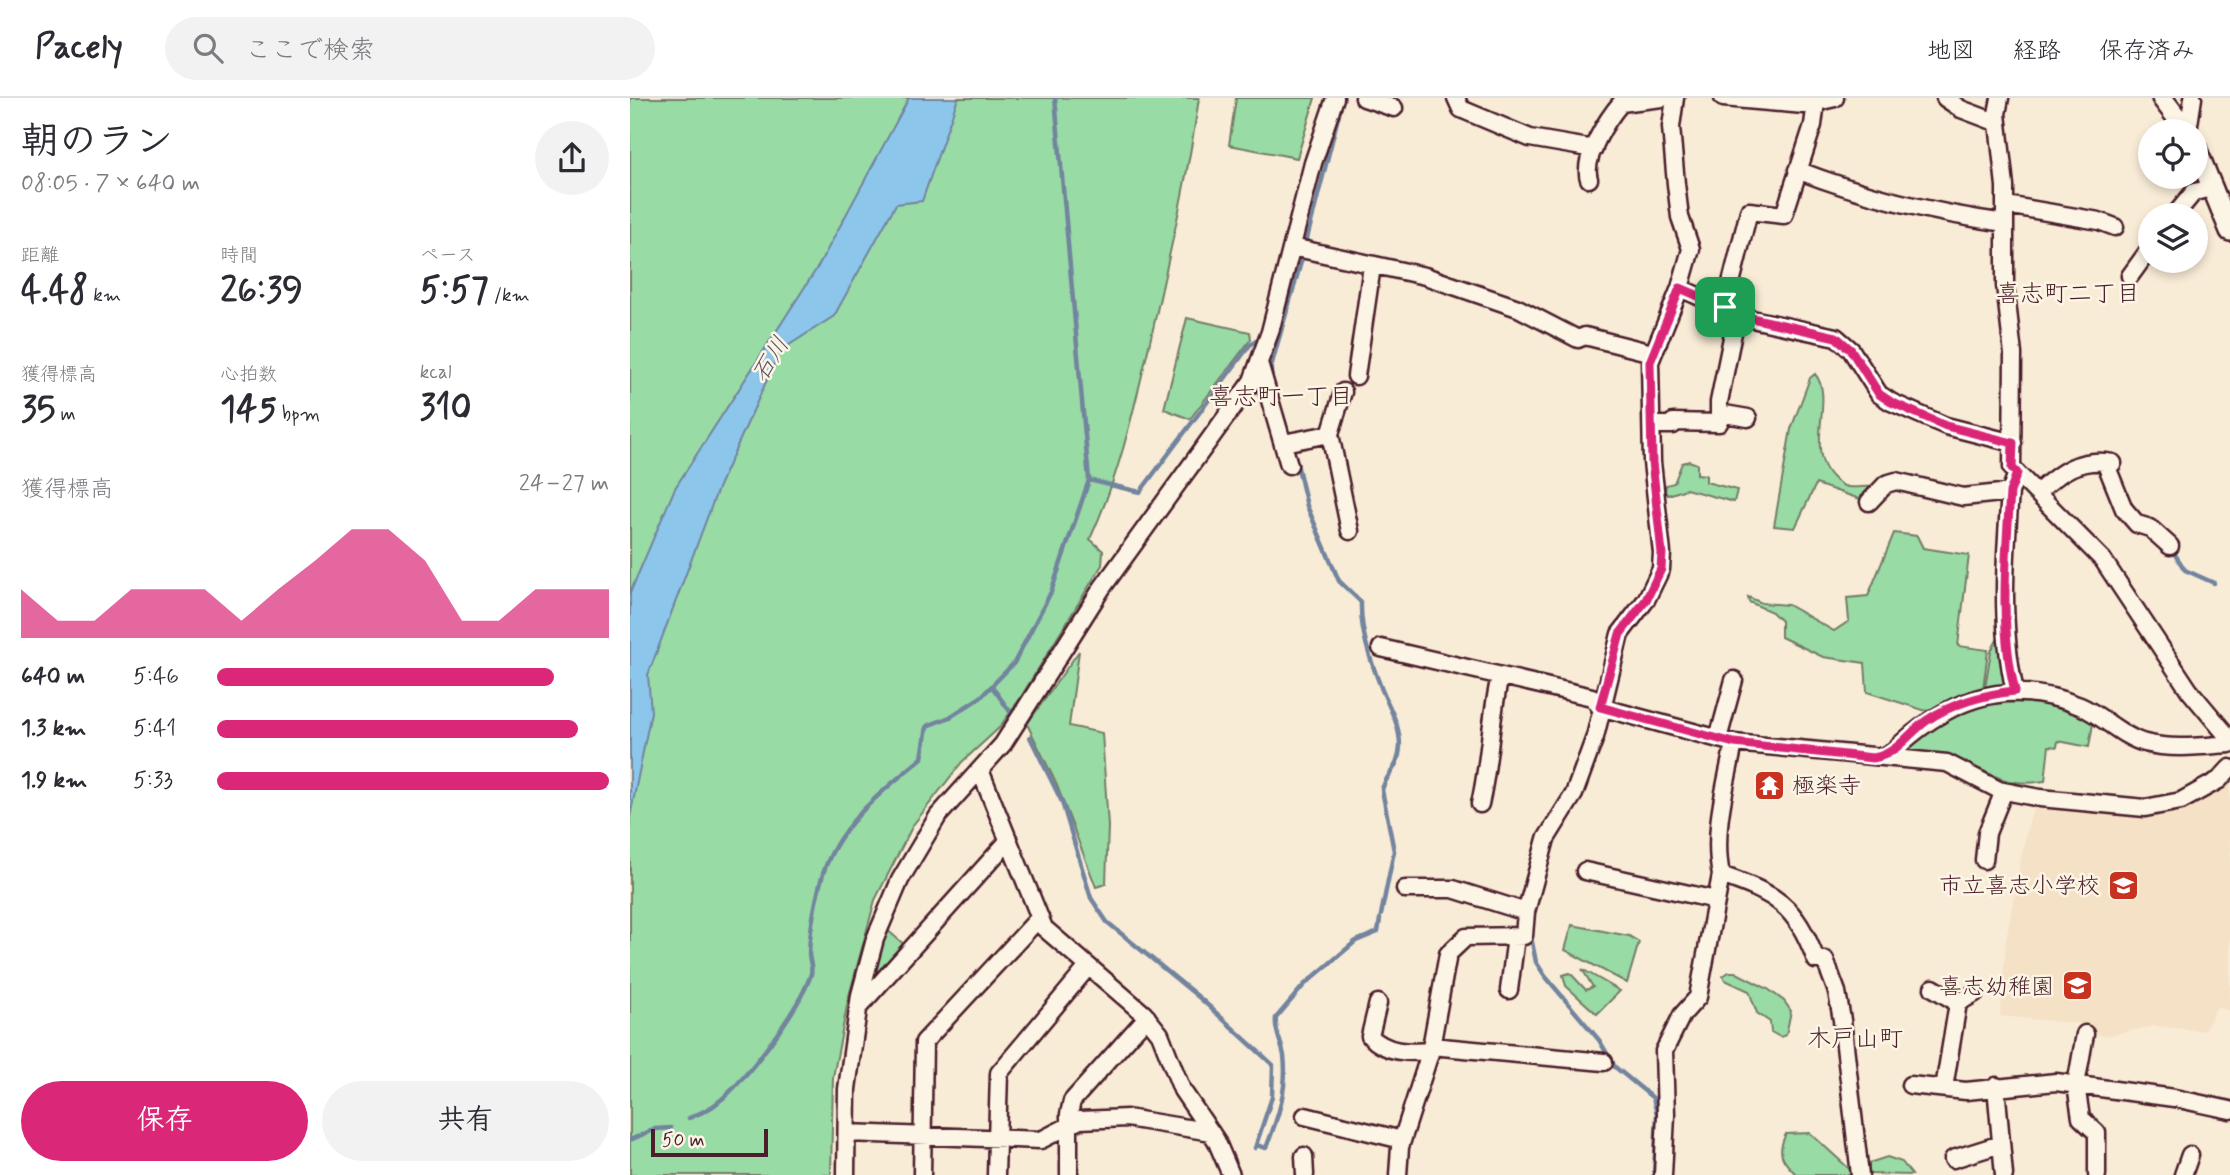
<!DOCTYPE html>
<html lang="ja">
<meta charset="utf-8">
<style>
:root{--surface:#fff;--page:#f2f2f3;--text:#2b2b33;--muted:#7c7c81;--line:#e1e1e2;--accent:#db2777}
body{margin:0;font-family:Mynerve,"Klee One",sans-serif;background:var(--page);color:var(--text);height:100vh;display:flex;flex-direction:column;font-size:26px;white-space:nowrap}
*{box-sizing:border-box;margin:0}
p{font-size:23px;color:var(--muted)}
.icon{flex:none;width:38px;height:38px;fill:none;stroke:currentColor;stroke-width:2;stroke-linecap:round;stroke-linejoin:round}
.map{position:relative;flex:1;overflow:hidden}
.panel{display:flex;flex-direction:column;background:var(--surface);width:630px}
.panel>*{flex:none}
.buttons{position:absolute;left:1508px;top:21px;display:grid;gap:14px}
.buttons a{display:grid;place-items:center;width:70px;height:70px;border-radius:50%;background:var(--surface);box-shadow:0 4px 10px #0003;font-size:35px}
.scale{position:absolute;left:21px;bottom:18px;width:117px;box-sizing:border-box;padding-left:7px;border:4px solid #4a1f2b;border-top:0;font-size:19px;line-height:24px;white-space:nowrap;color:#4a1f2b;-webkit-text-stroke:5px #fcf5e5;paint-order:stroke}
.pin{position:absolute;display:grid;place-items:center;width:60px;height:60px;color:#fff;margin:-30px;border-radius:14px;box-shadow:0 4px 10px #0006}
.round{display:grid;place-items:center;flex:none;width:74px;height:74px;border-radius:37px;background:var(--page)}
.head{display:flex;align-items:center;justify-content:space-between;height:119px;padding:0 21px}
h1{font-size:38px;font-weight:700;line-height:52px}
.figures{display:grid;grid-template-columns:repeat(3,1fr);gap:10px;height:119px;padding:7px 21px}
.figures div{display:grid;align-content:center}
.figures b{font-size:35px;font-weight:700}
.figures small{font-size:19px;font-weight:400}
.figures p{font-size:19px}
.chart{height:196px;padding:14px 21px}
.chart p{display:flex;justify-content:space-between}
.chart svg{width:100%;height:126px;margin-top:7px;fill:var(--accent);opacity:.7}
.action{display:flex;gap:14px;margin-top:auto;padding:14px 21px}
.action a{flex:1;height:80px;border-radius:42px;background:var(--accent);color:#fff;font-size:28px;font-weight:700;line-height:80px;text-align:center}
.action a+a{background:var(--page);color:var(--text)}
ul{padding:0 21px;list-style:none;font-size:23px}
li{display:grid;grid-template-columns:112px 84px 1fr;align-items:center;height:52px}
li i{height:18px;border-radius:9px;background:var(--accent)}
header{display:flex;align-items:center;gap:42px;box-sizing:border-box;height:98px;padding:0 35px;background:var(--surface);border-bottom:2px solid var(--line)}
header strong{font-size:33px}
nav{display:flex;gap:38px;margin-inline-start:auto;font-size:24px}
.search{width:490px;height:63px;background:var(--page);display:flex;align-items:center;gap:18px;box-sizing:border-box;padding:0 24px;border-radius:38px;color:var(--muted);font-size:26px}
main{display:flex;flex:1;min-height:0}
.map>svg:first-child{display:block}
.built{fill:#f5e1c6}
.green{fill:#99dba5;stroke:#727d68;stroke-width:2}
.water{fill:#8cc7eb;stroke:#72849e;stroke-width:2}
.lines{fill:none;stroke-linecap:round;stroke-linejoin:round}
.stream{stroke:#72849e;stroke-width:4.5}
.minor-casing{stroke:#4a1f2b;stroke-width:21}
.major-casing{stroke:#4a1f2b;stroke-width:24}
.minor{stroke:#fcf5e5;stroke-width:16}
.major{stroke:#fcf5e5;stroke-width:19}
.route-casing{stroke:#fff;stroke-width:14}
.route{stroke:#db2777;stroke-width:9}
.labels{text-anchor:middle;stroke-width:5;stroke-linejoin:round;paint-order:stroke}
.poi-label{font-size:23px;fill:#4a1f2b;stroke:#fcf5e5;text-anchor:end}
.neighbourhood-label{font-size:24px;fill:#4a1f2b;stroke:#fcf5e5}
.water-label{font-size:24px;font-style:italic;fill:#5e5165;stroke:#fcf5e5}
</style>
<header>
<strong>Pacely</strong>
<div class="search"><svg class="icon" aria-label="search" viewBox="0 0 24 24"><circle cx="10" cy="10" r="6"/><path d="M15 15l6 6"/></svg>ここで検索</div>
<nav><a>地図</a><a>経路</a><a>保存済み</a></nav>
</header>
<main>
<section class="panel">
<div class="head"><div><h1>朝のラン</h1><p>08:05 · 7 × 640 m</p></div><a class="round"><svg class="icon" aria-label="share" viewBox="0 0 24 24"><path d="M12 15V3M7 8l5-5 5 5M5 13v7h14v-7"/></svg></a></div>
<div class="figures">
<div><p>距離</p><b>4.48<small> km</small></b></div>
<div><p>時間</p><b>26:39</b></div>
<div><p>ペース</p><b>5:57<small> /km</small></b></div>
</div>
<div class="figures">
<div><p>獲得標高</p><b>35<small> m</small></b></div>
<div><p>心拍数</p><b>145<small> bpm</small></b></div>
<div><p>kcal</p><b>310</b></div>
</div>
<div class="chart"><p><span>獲得標高</span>24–27 m</p>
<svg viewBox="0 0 160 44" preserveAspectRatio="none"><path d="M0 44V27L10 38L20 38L30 27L40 27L50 27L60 38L70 27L80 17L90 6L100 6L110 17L120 38L130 38L140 27L150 27L160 27V44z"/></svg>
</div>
<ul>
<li><b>640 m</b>5:46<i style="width:86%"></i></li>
<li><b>1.3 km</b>5:41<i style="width:92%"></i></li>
<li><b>1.9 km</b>5:33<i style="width:100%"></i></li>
</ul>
<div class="action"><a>保存</a><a>共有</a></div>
</section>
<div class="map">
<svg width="1600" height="1077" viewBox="0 0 1600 1077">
<rect width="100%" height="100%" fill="#f9ecd7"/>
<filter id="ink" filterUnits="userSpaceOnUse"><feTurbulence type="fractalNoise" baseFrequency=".0143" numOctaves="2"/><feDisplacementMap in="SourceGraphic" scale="14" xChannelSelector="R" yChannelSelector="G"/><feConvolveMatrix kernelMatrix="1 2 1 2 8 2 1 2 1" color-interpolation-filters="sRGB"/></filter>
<g filter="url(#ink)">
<path class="built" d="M1600,677V913L1587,909L1574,933L1525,928L1474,938L1458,935L1452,926L1370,918L1376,841L1396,734L1406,701L1552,710L1562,706Z"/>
<path class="green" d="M0,0H569C558,78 540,154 523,231C506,302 491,374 460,441L473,453L472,467L389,602L369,630L332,664L283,727L245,802L219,898L203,979L201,1077H0Z
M606,0H685L667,60L599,47Z
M557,220L620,234L621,241L560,321L534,311Z
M1185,276C1208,303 1166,362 1214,388C1222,391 1233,388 1242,389L1230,401L1186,386L1165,430L1144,428L1161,331L1180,280Z
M1059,363L1067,366V376L1076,377V384L1107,392L1104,404L1056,391L1038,397L1035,394L1036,387L1044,385L1052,365Z
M1264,435L1287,438L1293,450L1339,457L1328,548L1358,552L1353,591L1296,613L1237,594L1235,565L1193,559L1151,539V523L1142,514L1119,504L1118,499L1132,505L1158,507L1204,533L1219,523L1217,500L1238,498Z
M1374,529L1381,587L1355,589L1361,553Z
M449,553L439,628L472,635L478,728L476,786L466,789L426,685L397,626Z
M1366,599L1414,601L1464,620L1459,649L1428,643L1427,649L1419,648L1415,683C1370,690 1365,674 1326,662C1308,657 1289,655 1271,652L1301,625Z
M942,827L999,838L1009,844L997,885L935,852Z
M255,830L277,849L249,877L245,874L243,866Z
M952,871L990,893L967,916L936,888L933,877L940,875L956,892L963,889Z
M1099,874H1105L1138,891L1154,903L1161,913L1156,937L1150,939L1141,934L1140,924L1127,915L1119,893L1095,882L1093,878Z
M1180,1035L1226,1077H1167C1152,1063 1146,1055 1156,1036Z
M1257,1059L1272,1064L1282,1077L1239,1076V1065Z"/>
<path class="water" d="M279,0H328L292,103L266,106L204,218L150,253L89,388L18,577L21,614L0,719V495L45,390L189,167Z"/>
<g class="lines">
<path class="stream" d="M675,148L713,0
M641,280V269L649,240
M649,305L656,328
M665,357L677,408L709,483L731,504C730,534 741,564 752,592C760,611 770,627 770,648C769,672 756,675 752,692L764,753L751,817
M459,382L510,394L620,247L628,241L649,240L673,157
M1542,452L1555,472L1584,485
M363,590L381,615
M400,639L432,704L461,800L477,824L571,901L643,967L642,999L626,1047
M902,844L906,864L915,878L969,942L985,969L1023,1000L1027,1016L1024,1077
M59,1020C68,1016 79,1012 87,1005C115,984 170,910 181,876C183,869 179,863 179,855C180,831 186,799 193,776C209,725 253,693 292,660L297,628L320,619L351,599L384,565L421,494L459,382L425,0
M0,1042L25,1031L41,1030
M625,1050L626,1047L636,1050C648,1020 658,990 654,958C652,945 644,933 646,920L674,887L726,843L748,834L750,821"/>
<defs>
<path id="minor" d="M734,0L764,10
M826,0L831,11L900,40L964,51
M1093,0L1174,7L1205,0
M1315,0L1331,11L1368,25
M1370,0L1367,16L1375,88V187L1383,256L1382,370L1473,462L1559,592L1600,641
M1558,33L1563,0
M1167,72C1234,98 1303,115 1375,125
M959,81C952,60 978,20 991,5L1032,0
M1376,107L1469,123L1485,129
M1545,117L1564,94L1584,90
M662,149L795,178L888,210L948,241L955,238L1022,255
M1500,178L1521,149
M1050,190L1117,220L1206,239L1221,252L1249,296L1261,304L1316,328L1383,345
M1095,209L1119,113L1154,117L1183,27L1186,4
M630,268L659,367
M726,278L742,168
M1089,315L1118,320
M1023,327H1043V324L1089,325V304L1107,215
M700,336L713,294
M653,345L700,336L720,433
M1475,364L1494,411L1507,426L1520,430L1540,448
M1407,395C1430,374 1449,359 1483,365
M1239,404L1256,386L1266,383L1333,399L1380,394
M751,550L962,599L970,609L1104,645L1317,665L1369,692L1410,700L1515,710L1551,703L1589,682L1600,670
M1385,593C1370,529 1375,459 1380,394L1387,375
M1088,641L1104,582
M1258,658C1313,603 1374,577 1450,608C1472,617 1492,639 1515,645C1542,652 1573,648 1600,646
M350,672L414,830L514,916L530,936L552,992L586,1042L601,1077
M850,706C860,663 860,621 870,578
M1354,762L1357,735L1374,693
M955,773L1086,802
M1091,777C1146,796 1165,806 1186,862H1195L1207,894L1212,922L1230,1077
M775,791H823L896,814
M1303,890L1328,905L1314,990
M879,892L886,839
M748,905L740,938C756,955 778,955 801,953
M1328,905L1345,895
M228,910L379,742
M1455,936L1446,987L1451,1020L1467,1035V1077
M801,948L974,964
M1280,987L1336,993L1426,984L1544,1000L1600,1012
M1366,988L1374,1077
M675,1018L772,1042
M217,1035L411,1042L450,1022L497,1020L581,1034
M674,1058L675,1077
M1323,1061L1371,1046
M216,1077L217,991L230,897L245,841L270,782L308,718L373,646L472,490L622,283L640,234L683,65L705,0
M292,1077L294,944L410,819
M366,1077L369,975L457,870
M439,1077V1016L442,1003L517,919
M768,1077L770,1049L800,955L818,856L836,839L894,838L896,814L916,741L944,696L965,639L990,536L1016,502L1031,471L1032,455L1022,364L1020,264L1050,190L1061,151L1050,119L1046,86L1041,29L1045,0
M1033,1077L1036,1017L1034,953L1052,917L1068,899L1091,777C1082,733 1096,688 1104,645
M1553,1077L1560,1057"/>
<path id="major" d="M1532,0L1557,33
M1566,50L1600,133"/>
</defs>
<use href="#minor" class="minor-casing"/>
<use href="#major" class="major-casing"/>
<use href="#minor" class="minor"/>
<use href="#major" class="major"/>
</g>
</g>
<g class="lines" filter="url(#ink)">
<defs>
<path id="route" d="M1050,190L1117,219L1206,239L1221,252L1249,296L1261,304L1316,328L1383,345L1382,370L1387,375L1380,394C1376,459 1369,529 1385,593C1356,596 1320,606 1296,623C1278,636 1266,657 1243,660L1104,645L970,609L990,536L1016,502L1031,471L1032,455L1022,364L1020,264Z"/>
</defs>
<use href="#route" class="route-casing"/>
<use href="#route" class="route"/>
</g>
<defs>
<symbol id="temple-square" viewBox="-11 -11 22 22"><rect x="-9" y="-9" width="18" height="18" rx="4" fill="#c8321e" stroke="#fcf5e5"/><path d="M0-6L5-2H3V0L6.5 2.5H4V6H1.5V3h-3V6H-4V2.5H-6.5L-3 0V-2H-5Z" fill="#fff"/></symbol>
<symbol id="school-square" viewBox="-11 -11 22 22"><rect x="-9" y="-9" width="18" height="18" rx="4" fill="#c8321e" stroke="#fcf5e5"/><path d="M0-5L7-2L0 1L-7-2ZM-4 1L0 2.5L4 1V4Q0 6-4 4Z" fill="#fff"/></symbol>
</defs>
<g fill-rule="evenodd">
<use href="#temple-square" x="1122" y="670" width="35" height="35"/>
<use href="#school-square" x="1476" y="770" width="35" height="35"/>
<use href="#school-square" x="1430" y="870" width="35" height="35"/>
</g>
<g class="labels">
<g class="poi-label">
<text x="1162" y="695" text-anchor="start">極楽寺</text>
<text x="1470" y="795">市立喜志小学校</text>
<text x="1424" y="896">喜志幼稚園</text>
</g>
<g class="neighbourhood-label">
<text x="1438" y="203">喜志町二丁目</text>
<text x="651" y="306">喜志町一丁目</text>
<text x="1225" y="948">木戸山町</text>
</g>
<g class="water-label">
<text transform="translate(140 261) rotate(-58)" y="8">石川</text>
</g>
</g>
</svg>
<div class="buttons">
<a><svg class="icon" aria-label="locate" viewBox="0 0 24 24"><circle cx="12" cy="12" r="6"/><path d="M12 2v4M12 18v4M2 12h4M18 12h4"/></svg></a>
<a><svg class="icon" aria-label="layers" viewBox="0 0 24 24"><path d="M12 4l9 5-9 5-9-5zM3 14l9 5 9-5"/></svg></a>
</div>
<div class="scale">50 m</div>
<div class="pin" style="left:1095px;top:209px;background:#1e9e55"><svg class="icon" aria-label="arrive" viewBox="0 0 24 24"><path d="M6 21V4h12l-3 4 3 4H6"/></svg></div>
</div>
</main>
